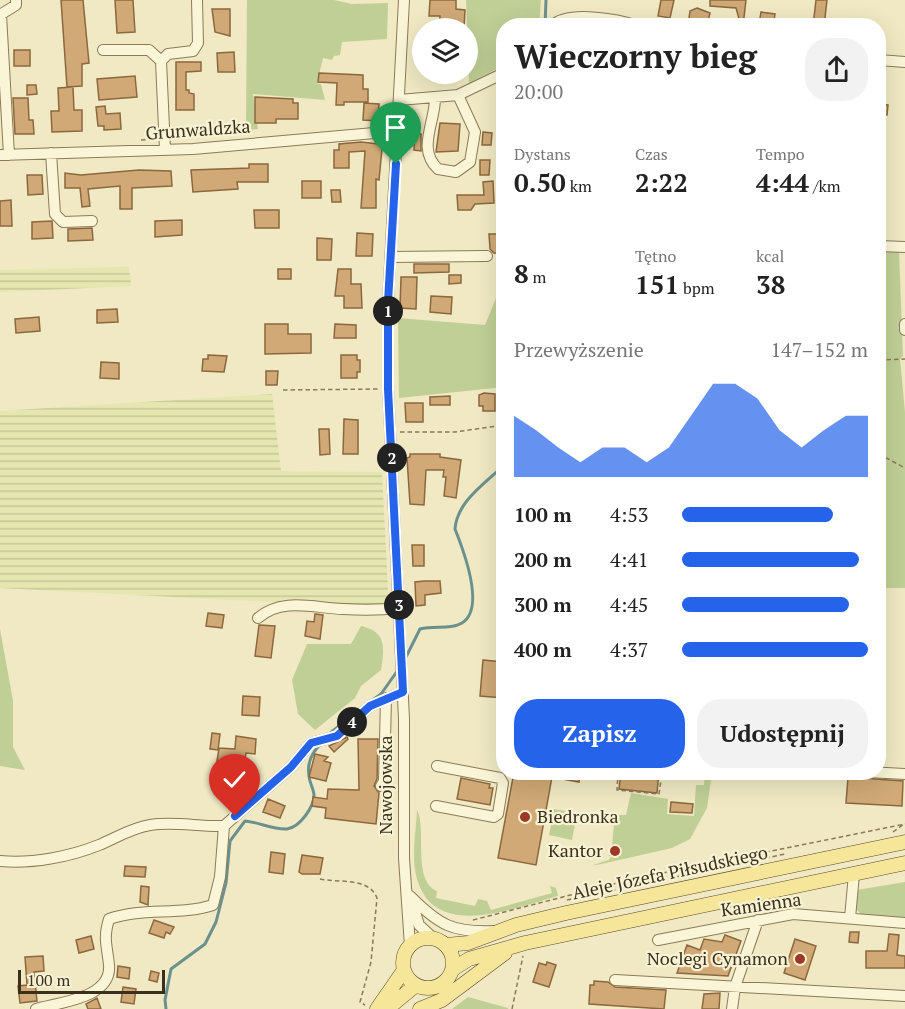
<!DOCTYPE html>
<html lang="pl">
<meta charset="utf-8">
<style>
:root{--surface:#fff;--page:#f2f2f2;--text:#222;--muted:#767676;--accent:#2563eb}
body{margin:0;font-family:"PT Serif",serif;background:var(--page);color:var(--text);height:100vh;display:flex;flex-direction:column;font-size:22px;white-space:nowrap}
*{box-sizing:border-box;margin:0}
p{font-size:20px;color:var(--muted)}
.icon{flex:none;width:33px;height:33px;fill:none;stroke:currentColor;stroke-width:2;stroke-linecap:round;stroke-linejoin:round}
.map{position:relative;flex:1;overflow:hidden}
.side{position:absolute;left:496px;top:18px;width:390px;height:762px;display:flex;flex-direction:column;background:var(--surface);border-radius:24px;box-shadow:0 6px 24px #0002}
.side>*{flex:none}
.buttons{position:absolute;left:412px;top:18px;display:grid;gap:12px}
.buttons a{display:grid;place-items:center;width:66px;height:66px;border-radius:50%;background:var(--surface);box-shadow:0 6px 24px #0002;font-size:30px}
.scale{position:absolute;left:18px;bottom:15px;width:147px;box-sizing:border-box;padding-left:6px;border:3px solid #3a301d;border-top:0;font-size:16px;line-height:21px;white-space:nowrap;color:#3a301d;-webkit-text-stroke:4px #f7f2d3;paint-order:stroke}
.pin{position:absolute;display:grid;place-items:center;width:51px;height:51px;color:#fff;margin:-62px -26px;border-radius:50% 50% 50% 0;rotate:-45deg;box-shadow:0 0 6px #0007}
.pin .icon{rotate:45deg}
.km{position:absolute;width:30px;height:30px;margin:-15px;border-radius:50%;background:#222;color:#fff;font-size:16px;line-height:30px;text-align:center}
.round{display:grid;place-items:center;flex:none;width:63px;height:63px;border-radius:24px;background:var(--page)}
.head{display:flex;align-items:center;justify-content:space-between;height:102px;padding:0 18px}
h1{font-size:33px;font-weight:600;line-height:45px}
.metrics{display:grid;grid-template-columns:repeat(3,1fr);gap:9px;height:102px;padding:6px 18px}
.metrics div{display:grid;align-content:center}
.metrics b{font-size:26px;font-weight:600}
.metrics small{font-size:16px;font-weight:400}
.metrics p{font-size:16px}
.chart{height:168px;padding:12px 18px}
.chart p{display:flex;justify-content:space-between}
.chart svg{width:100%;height:108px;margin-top:6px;fill:var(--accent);opacity:.7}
.action{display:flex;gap:12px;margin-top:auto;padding:12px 18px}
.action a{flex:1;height:69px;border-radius:24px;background:var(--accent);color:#fff;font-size:24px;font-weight:600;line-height:69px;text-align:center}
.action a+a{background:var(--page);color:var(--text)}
ul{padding:0 18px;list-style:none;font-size:20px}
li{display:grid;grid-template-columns:96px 72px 1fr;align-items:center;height:45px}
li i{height:15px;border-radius:8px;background:var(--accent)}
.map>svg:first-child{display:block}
.farmland{fill:url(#farmland-rules)}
.green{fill:#c0cf96}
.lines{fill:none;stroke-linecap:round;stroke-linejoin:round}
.stream{stroke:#6b918e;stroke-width:3}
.building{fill:#d0a977;stroke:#8b683d;stroke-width:1.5}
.minor-casing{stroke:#8b7b59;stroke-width:12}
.major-casing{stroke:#59482d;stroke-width:15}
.path{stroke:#8b7b59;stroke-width:1.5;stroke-dasharray:4.5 3;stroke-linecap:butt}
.minor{stroke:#faf5d6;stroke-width:10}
.major{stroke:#f5e699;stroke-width:14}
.route-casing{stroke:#fff;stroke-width:12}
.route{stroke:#2563eb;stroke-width:8}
.poi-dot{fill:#9d3726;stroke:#f7f2d3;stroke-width:2}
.labels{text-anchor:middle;stroke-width:4.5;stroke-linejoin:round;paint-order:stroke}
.street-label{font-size:18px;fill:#3a301d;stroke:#f7f2d3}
.poi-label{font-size:18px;fill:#3a301d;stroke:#f7f2d3;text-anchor:end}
</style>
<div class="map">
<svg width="905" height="1009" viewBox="0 0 905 1009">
<defs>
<pattern id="farmland-rules" width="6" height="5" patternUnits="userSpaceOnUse" patternTransform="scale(1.5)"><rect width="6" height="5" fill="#e6e6b0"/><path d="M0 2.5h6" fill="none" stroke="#c6c697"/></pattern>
</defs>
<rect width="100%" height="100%" fill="#f0e9c3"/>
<path class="farmland" d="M129,267L131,286L0,292V270Z
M272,394L281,471L382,472L389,608L0,588V411Z"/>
<path class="green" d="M247,0H334L352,4L388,3L387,39L342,42L340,55L334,56L332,60L323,58L317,83L321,84L325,100L253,94L258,129L246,130Z
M466,0H541L539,25L504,26V65L469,84Z
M879,251L899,252L903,356L900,359L905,412V588H879Z
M504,263V387L399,398L398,318L485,325L496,298Z
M361,626C386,632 385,646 381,670L361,686L355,698L315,730L298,714L292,680L307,644H351Z
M0,629L13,701V747L25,770L0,766Z
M705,773H712L707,808L690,839L672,848L597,865H593L609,860L611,856L620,857L621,846L612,845L615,815H626L631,793L668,799L667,814L694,816L696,785H704Z
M554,809L577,813L572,840L549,835Z
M417,810C427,828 412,881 437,891L436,898L475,906L478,899L487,901L491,910L552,893L550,886L556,888L558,896C516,907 435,942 417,879C411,858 416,831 417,810Z
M905,882V918L861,914L856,909L857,890Z
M468,997L508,1008V1009H452Z"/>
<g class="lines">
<path class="stream" d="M545,26L546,0
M405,659L420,629C434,625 450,630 462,623C486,608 463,549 455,529C457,501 486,483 504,465
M374,699L381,694L398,670
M329,734L359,710
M166,1009L165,1000L171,969L205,944L216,922L226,883L230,841L245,821C259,822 273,830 287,829C300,827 314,807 314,795C314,791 311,785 310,781C306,766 310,754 321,744"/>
</g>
<path class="building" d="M61,0H83L89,63L82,64V86L67,87Z
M115,0H133L135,32L117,33Z
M430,0H456V9L465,10L464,28H439L440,16H429Z
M661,0H674L670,18L658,16Z
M710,0H746L743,26H741L736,8L710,6Z
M816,0H827L824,26H813Z
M697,8L710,13L707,26H688L690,11Z
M212,9H230V36L215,32Z
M761,12L775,14L773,26L759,24Z
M14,50H30V66H14Z
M234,52L235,72H218L217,53Z
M176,62H201V71L186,72V90H189V93L194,94V110H176Z
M319,73L363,75V89H368V102H344V105H336L337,83L318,82Z
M135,76L137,97L99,100L97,79Z
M27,85H36L37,94L27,95Z
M73,87L74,110H82V131L52,132L51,111H59L58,88Z
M255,97L293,99V103H298V119H276V123H255Z
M13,98H28L29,120H33L34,134H15Z
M364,103L379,104L378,121L363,120Z
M879,104L888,105L887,115L879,114Z
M105,106L106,114L120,113L121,129L104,130V126H98L96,107Z
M440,123L460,124L458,151L436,152Z
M483,132L492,133L491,145H482Z
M415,133L421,134V151L414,150Z
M361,142L387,145V149H382L379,180L376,179V208H361L365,151L349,152V168H334V150H339V144Z
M480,160H490L489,175H480Z
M249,164H268V182H237L238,189L193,192L191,170L249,168Z
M139,170L171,171L172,186L132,188V209H120V186L88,189L90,206L82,207L80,188H65V173L81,175Z
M27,175H42L43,194L28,195Z
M302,181H321V198H302Z
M493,181L494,203L475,204L471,210H458L457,195H484L483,182Z
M331,190H340L341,202H332Z
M11,200L12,226H0V201Z
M254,210H279V228H255Z
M182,220V235L155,237V221Z
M52,221L53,238L32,239V222Z
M92,228L93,240L68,241V229Z
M357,233L373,234L372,256H356Z
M489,234H504V253H494L490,249Z
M317,238L332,239L331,260H317Z
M414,264H449V272L414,273Z
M278,269H291V279H278Z
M338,269H351V284H361L362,308H344V296H335Z
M449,275H461V283L449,284Z
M401,277H417L416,309L400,308Z
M431,296L452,297L451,314L430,312Z
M117,309L118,322L97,323V310Z
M39,317L40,331L16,333L15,319Z
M265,324H288V334H311V353L265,354Z
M335,324L356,325V338H334Z
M208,355L227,356L224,372L202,371L203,359H208Z
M341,355H357V360H360V372H357V378H341Z
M101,362L119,363V379L100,378Z
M266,371H278L277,385H266Z
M484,393L495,394V411H483V406H479V395Z
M450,396V405H430V397Z
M405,403H423V422H406Z
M344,419L358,420V454H343Z
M319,429H329L330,454L320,455Z
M410,454H440V457L461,460L456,498L444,496L446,477H443L444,470H426L424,505L410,504L407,458L410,457Z
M412,545H424V566H413Z
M424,581H440L441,593L425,595V605L416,606L415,582Z
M208,613L224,615L222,628L206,626Z
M315,614L323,615L320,639L305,636L307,621L314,622Z
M259,625L275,626L271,658L255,656Z
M483,660L504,662V698L480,696Z
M243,696L260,697L259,716L242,715Z
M212,733L220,734L218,750L210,749Z
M236,736L256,739L255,754L246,753L243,769L249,770L248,782L224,779L226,762L217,761L219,748L235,749Z
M347,737L348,739L334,752L329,746Z
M358,739H378L377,779L374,786L379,793L376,824L325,818L326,808L312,806L313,797L327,799L328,789L359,790Z
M315,754L328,757L324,761L331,763L326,781L309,777Z
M514,772H580L579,782L552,777L536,865L498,858Z
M621,772H659L657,793L619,789Z
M848,777L903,781L902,806L846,803Z
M461,778L490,784L489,788H493L490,805L457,799Z
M268,799L285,806L280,818L263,812Z
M671,802L693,804L692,813L670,812Z
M612,846L620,847L619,856L610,855Z
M271,852L285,854L283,874L269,872Z
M302,855L323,858L320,874H302L299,872Z
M125,866L146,867L145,877L124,876Z
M141,886L149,887L148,905L140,902Z
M154,920L174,927L170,934L166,932L164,938L149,933Z
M850,932H859L858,943L849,942Z
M889,934L899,935L897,955L905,956V968H866V951H887Z
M725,935L741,941L728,976L677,973L687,945L700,950L704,939L722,942Z
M91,936L94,949L79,953L76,940Z
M795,939L816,946L805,980L784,973Z
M43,956L44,971L34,972L37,1001L20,1003L18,986L27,985L25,957Z
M547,962L556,965L549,987L533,982L539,963L546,965Z
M118,966L130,968L129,979L117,977Z
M151,971L159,973L157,982L149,980Z
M594,981L608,982L615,987L666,990L664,1009L589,1004L590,985H594Z
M123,987L136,989L134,1004L121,1002Z
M720,993L719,1009H702L704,994Z
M97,998L101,1009H88L86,1004Z"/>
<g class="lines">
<defs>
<path id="minor" d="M404,0L388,302V389L404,719V858L410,946
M0,15L16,5V0
M1,15L9,155
M552,26C567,10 618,19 638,26
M103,50H149L161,61L165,150
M879,60L905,62
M161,61L168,54L193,51L198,43L197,0
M435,97C436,121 416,149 438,169L456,172L470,162L475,132L458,95
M399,100L458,95L504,73
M51,153L55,214L63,222L92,221
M0,155L193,149L397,131
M879,246L905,247
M391,257L487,256
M905,324V330
M258,618C282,597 314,608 343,609C361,610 381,610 399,608
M867,772L905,774
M381,786L384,781L386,698
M436,806L494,817L498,814L503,783L500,778L437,766
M0,861C32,864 69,857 99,845C116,838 131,828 150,825C173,821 200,827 224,826
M410,896C439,925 453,933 494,931
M411,899L419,925L434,939
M850,918L854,874
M658,940L793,914L905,923
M615,980L905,996
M36,1009C61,1002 112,998 109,965C107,945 103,939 109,919C143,907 179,916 213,905L220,877L224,826L291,767L311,743L337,736L370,706L403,692
M732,1009L735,987L758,920"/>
<path id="major" d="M403 963a25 25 0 1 1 50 0a25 25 0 1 1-50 0Z
M446,945L468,943L516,925L566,913L905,842
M453,969L469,959L525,943L905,863
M377,1009L404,970
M387,1009L416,985
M420,1009L442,1000L505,953"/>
</defs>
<use href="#minor" class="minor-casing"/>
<use href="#major" class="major-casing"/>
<path class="path" d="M141,140L154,139
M879,360L905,359
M283,390L378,389
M400,432H455L504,425
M879,454L905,468
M618,772L617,790L659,794L662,772
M893,832L904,824
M320,879C339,883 369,877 377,898L371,962L360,1002L365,1005
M567,900L785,854
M473,920L633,879L905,824
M512,1009L523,956"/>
<use href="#minor" class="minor"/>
<use href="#major" class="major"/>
</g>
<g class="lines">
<defs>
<path id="route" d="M235,816L291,767L311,743L337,736L370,706L403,692L388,389V302L396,164"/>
</defs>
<use href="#route" class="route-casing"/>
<use href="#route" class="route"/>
</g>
<g class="poi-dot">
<circle cx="525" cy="817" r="6"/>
<circle cx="615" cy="851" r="6"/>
<circle cx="800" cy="959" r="6"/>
</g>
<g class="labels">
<g class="street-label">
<text transform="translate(198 130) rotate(-4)" y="6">Grunwaldzka</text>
<text transform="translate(386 785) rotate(-90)" y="6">Nawojowska</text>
<text transform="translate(670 873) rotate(-12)" y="6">Aleje Józefa Piłsudskiego</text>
<text transform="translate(761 905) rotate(-8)" y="6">Kamienna</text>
</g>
<g class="poi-label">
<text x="537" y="823" text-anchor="start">Biedronka</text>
<text x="603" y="857">Kantor</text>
<text x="788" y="965">Noclegi Cynamon</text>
</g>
</g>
</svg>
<div class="buttons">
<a><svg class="icon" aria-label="layers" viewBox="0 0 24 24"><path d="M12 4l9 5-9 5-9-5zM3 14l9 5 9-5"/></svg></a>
</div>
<div class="scale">100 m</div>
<div class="pin" style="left:396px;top:164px;background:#1e9e55"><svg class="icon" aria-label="arrive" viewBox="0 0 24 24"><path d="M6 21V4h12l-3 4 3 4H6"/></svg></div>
<div class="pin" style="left:235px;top:816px;background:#d93025"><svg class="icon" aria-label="check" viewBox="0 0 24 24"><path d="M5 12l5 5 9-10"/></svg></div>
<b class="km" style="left:388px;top:311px">1</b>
<b class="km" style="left:392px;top:458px">2</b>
<b class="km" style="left:399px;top:605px">3</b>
<b class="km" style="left:352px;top:722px">4</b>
<section class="side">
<div class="head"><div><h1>Wieczorny bieg</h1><p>20:00</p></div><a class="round"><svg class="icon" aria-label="share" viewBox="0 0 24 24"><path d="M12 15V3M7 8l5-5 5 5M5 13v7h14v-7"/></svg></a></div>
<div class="metrics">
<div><p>Dystans</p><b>0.50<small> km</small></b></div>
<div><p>Czas</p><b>2:22</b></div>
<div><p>Tempo</p><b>4:44<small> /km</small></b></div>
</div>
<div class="metrics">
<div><b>8<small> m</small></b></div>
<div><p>Tętno</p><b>151<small> bpm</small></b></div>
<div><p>kcal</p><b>38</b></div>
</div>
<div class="chart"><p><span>Przewyższenie</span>147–152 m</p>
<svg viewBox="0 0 160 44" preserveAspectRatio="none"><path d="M0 44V19L10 25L20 32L30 38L40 32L50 32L60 38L70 32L80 19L90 6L100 6L110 12L120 25L130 32L140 25L150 19L160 19V44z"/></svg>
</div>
<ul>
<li><b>100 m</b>4:53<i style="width:81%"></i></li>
<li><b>200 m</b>4:41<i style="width:95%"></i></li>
<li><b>300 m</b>4:45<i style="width:90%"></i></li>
<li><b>400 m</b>4:37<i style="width:100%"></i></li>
</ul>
<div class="action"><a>Zapisz</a><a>Udostępnij</a></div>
</section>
</div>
